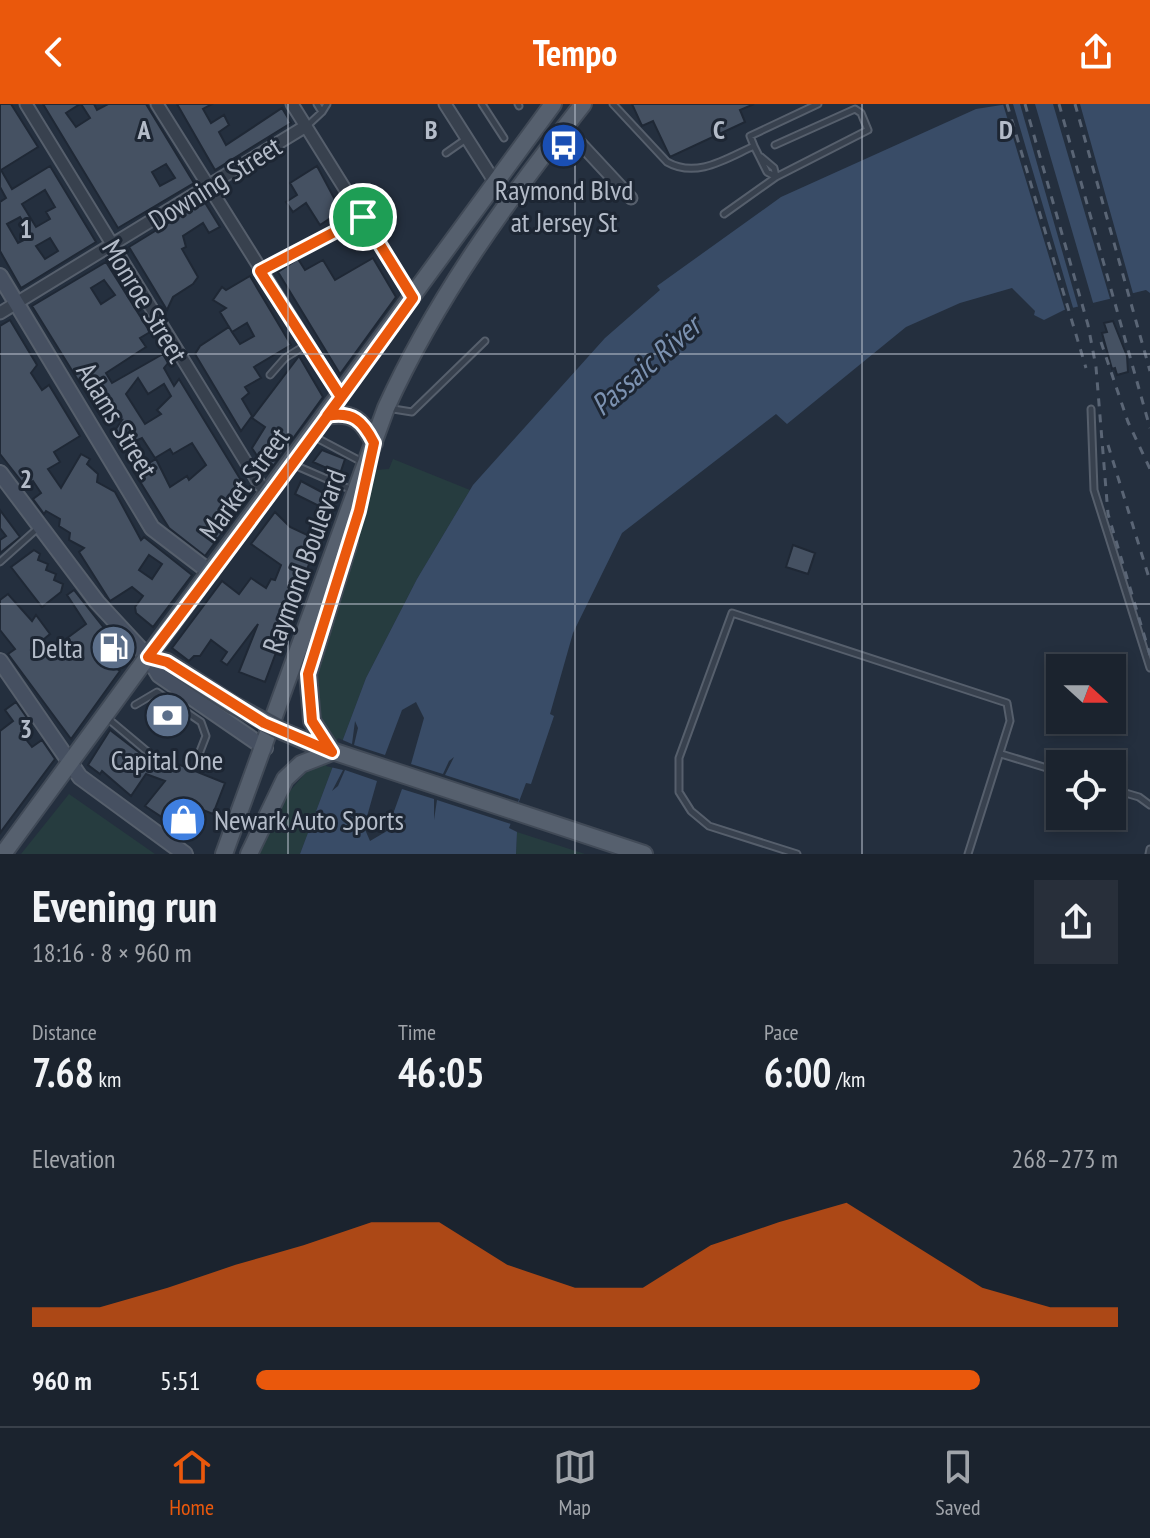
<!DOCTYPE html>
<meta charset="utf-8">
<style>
:root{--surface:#1b232e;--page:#282f3a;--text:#f1f3f6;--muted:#a0a4aa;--line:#39404a;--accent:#ea580c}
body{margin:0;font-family:"PT Sans Narrow",sans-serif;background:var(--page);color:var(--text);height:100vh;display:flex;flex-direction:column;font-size:30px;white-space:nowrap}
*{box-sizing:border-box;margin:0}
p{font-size:26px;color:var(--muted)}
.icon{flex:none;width:44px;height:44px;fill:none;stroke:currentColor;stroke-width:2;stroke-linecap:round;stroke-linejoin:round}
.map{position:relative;height:750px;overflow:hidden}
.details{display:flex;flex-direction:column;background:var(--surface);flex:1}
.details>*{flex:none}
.needle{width:52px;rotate:111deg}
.controls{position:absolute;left:1046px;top:550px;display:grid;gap:16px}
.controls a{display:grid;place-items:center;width:80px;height:80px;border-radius:0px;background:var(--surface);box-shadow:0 4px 12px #0003,0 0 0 2px var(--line);font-size:40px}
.pin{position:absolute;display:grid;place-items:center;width:68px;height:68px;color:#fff;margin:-34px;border:4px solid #fff;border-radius:50%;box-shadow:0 2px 8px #0007}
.round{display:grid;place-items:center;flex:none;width:84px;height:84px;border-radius:0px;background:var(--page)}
.overview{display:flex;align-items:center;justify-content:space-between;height:136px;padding:0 32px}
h1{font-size:44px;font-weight:700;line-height:60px}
.stats{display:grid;grid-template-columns:repeat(3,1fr);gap:12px;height:136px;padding:8px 32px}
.stats div{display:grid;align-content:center}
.stats b{font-size:40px;font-weight:700}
.stats small{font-size:22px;font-weight:400}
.stats p{font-size:22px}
.chart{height:224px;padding:16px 32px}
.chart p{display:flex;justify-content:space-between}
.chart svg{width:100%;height:144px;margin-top:8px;fill:var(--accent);opacity:.7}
ul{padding:0 32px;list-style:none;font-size:26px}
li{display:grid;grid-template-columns:128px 96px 1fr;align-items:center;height:60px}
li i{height:20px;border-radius:10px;background:var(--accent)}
header{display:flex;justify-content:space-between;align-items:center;height:104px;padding:0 32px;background:var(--accent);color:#fff;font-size:36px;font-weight:700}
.tabs{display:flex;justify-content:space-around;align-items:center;height:112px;border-top:2px solid var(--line);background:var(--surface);font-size:22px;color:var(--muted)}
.tabs a{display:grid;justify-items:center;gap:4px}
.tabs .active{color:var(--accent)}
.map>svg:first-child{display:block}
.green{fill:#263c3f}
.water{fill:#394c67}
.pier{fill:#242f3e}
.building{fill:#455162;stroke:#1f2835;stroke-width:2;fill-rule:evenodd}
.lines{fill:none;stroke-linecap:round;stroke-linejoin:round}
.lane-casing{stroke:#565f6c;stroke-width:9}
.street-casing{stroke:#565f6c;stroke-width:15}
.secondary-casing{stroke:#565f6c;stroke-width:18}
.primary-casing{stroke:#414a57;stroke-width:20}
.lane{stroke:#38414e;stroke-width:5}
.street{stroke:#38414e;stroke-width:11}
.secondary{stroke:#465061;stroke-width:14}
.primary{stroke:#56606e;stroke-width:16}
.rail{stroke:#5a6575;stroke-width:3;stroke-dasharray:8 8;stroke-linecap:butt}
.primary-bridge-casing{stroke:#414a57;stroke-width:20;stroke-linecap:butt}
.primary-bridge{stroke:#56606e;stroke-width:16}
.route-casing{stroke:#fff;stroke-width:16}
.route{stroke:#ea580c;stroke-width:10}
.grid{fill:none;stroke:#b4bcc9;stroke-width:2;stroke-opacity:0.55}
.labels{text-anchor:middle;stroke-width:6;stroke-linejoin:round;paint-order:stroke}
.street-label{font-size:28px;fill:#b4bcc9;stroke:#1d2633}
.poi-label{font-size:28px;fill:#b4bcc9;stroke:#1d2633}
.water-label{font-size:30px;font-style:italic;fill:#7c92b1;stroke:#1d2633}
.grid-label{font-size:26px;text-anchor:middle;font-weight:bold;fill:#b4bcc9;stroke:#1d2633;stroke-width:6;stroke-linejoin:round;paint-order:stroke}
</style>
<header><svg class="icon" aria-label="back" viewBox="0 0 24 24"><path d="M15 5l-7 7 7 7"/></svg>Tempo<svg class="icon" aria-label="share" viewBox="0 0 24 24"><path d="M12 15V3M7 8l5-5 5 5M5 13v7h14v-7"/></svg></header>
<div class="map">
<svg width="1150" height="750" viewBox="0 0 1150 750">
<rect width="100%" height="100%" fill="#242f3e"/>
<path class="green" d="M393,355L470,386L417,475L366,574L300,750H259L289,688L309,665L324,621L314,590L318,563L376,366L389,365Z
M69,690L155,750H21Z
M517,728L585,750H516Z"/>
<path class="water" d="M1008,0H1150V189L1146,186L1064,206L1044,216L1034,211L1035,207L1012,184L960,199L906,223L787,320L776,310L622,429L573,529L550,610L554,612L531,680L526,679L509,724L517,728L516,750H300L366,574L417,475L473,381L605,234L660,186L657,182L781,93L976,5Z"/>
<path class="pier" d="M1003,0H1013L1074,207L1066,209Z
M1020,0H1035L1094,202L1079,206Z
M1053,0H1080L1134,193L1111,198Z
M416,598L424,614L411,660L443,670L449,657L454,653L445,671L519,695L511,720L437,696L434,716V695L402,685L387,727L370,737L364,723L377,677L345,666L338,682L332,687L343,666L326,662L338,634L352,640L355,617L358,624L354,641L385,651L402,606Z"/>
<path class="building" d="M0,0H11L38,43L1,66L12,85L50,62L96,138L21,184L0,147V98L6,94L0,83ZM45,86L55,103L46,108L50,115L36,123L22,100ZM20,113L32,132L18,139L7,120ZM50,134L58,147L45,155L36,142Z
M43,0H80L66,9L76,23L90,14L81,0H94L97,6L108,0H146L194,79L118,124ZM166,60L175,74L160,82L152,68Z
M177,0H212L203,5L211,19L224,11L229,21L219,28L226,41L282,4L291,19L215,66Z
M632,0H754L740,6L745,18L670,53L653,17L642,22Z
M317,62L341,107L320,121L306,99L293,108L286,98L297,91L290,79Z
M204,97L220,123L209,129L203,119L183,132L186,143L182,145L198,173L193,180L173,193L167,206L129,143Z
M373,154L396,193L340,270L278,168L298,155L305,166L323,156L335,176Z
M106,158L150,228L140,234L146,243L106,269L112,279L163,250L168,259L164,264L174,282L179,275L250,391L205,452L169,424L134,368L156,355L170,383L187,372L189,376L206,361L192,339L173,350L170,345L155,354L142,334L119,344L117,334L120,332L116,325L122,316L111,317L104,307L99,310L32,202ZM104,176L115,191L101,200L91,184ZM138,274L148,290L164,280L171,292L157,306L161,310L145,320L126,290Z
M250,172L291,241L254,263L261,274L245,283L249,289L242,295L252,312L241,327L195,250L200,242L229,223L232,228L220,208L226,204L213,196L222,183L226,186ZM247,219L254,232L240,240L232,228Z
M10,216L37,261L31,269L42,286L49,281L80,332L54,348L60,358L48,365L61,384L81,350L90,355L87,360L98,370L97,378L115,388L141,436L144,433L192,471L153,523L136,509L135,503L143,492L132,483L110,497L79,448L84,444L69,436L70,429L59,422L60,415L46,407L44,410L33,395L41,389L33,377L25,382L0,350V222ZM149,451L162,460L152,475L139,466Z
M1113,217L1127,252L1128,268L1117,271L1115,264L1112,265L1102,229L1107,228L1104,219Z
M299,252L323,293L268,369L252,344L265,323L252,314Z
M322,346L345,355L340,370L313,358Z
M301,377L329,392L323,404L295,390Z
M0,406L20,433L0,449V436L6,432L0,424Z
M275,408L290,423L318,436L265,578L239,568L258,520L227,561L221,557L227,548L211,536L200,552H194L189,557L172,544L222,477L239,490L251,474L266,484L271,475L275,476L281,461L251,440Z
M793,441L815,449L808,470L786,463Z
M34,446L40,450L38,456L48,460L46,466L56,470L54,476L63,480L61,488L42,503L11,463Z
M74,486L104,524L99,528L108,541L114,536L121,545L106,557L120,567L71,635L8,550L15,545L0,526V496L8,490L32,517L36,511L50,530L31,546L39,555L86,520L67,491Z
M157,595L187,615L177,628L148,607Z
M16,598L32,621L21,629L32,643L42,636L55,655L0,729V627L13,617L5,606Z
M110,626L153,659L160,653L225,679L213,710L198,704L183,727L145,702L165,677L146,670L131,692L102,667L100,670L88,661Z"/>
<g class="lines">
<defs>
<path id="lane" d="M317,0L322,8L327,0
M482,0L504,34
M518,0L519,2
M613,0L667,58C697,75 727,54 754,42L750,32L818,0
M308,21L322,8
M754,42L767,68L776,73
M446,49L466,35
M761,53L774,64L776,72
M724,110L776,73L868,26L861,9L855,5L775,41
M261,167L362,114
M270,271L285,254L306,241
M387,304L412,308L485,237
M1091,305L1094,386L1150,564
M313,332L364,359
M292,360L352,386
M0,458L38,424
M135,601L157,588L201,618L206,632L199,650
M106,613L155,654
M1001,650L1060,668
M1112,685L1139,693L1150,701
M797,750L709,722L691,707L679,688V654L732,509L1007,599L1010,617L968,750
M1149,750L1150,745"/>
<path id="street" d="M26,0L260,381L270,389
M157,0L341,293
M292,0L413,194
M445,0L496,80
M565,23L631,94
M0,209L306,22"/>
<path id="secondary" d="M0,172L152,424L211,469
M0,369L97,498L148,553L159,571L265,644
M0,557L80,673L185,750"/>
<path id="primary" d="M327,312C353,307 363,317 374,339
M148,553L167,558L232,600
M282,627L317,642L644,750
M331,646L312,617L308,570L349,438
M3,750L553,0
M224,750L386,304C436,194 508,95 583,0
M249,750L285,675L301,660L332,648"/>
</defs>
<use href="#lane" class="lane-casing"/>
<use href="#street" class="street-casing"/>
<use href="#secondary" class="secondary-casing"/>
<use href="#primary" class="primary-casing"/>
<use href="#lane" class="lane"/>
<use href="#street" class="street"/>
<use href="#secondary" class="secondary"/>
<use href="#primary" class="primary"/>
<path class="rail" d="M1007,0L1086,264
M1025,0L1088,221L1096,263L1108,410L1150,551
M1059,0L1150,324
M1075,0L1150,267
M1101,238L1128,318L1150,365
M1108,341L1150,477"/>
<defs>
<path id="primary-bridge" d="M232,600L282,627"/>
</defs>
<use href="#primary-bridge" class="primary-bridge-casing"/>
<use href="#primary-bridge" class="primary-bridge"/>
</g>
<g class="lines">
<defs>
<path id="route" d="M363,113L413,194C326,315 238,435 148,553L167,558L264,619L332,648L312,617L308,570L359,407L374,339C363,317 353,307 327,312L341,293L260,167L363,113"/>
</defs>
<use href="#route" class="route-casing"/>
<use href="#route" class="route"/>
</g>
<path class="grid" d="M288,0V750M575,0V750M862,0V750M0,250H1150M0,500H1150"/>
<defs>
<symbol id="bus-disc" viewBox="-11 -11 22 22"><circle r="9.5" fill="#1a4fb4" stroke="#1d2633"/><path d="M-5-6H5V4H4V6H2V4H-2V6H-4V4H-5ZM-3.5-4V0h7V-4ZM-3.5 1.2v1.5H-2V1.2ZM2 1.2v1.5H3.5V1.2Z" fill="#fff"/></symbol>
<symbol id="fuel-disc" viewBox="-11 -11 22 22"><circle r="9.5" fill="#5c6f8a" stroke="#1d2633"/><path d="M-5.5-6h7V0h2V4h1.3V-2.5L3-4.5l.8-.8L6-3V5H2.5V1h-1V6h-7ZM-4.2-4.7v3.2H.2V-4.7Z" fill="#fff"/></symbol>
<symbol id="bank-disc" viewBox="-11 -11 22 22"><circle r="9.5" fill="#5c6f8a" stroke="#1d2633"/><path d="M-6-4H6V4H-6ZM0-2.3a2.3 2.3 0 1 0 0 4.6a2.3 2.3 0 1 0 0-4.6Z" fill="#fff"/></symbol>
<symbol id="shop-disc" viewBox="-11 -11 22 22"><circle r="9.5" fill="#3f7fe0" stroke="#1d2633"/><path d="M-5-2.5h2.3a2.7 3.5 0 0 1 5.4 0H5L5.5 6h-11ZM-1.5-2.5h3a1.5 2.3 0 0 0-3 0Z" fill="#fff"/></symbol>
</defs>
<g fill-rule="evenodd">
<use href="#bus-disc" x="538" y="16" width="51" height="51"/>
<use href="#fuel-disc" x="88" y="518" width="51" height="51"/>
<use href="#bank-disc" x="142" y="586" width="51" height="51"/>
<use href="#shop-disc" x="158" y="690" width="51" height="51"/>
</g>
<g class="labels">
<g class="street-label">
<text transform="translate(215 79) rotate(-32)" y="10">Downing Street</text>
<text transform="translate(145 197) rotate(59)" y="10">Monroe Street</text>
<text transform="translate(117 316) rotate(59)" y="10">Adams Street</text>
<text transform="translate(244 380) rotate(-54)" y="10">Market Street</text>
<text transform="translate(304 457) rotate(-70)" y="10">Raymond Boulevard</text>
</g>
<g class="poi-label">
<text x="564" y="96">Raymond Blvd<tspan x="564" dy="32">at Jersey St</tspan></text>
<text x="83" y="554" text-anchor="end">Delta</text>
<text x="167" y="666">Capital One</text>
<text x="214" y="726" text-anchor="start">Newark Auto Sports</text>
</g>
<g class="water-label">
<text transform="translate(646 262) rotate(-41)" y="10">Passaic River</text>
</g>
</g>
<g class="grid-label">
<text x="144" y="35">A</text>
<text x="431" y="35">B</text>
<text x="719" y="35">C</text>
<text x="1006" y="35">D</text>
<text x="26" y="134">1</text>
<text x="26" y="384">2</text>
<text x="26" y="634">3</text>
</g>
</svg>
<div class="controls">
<a><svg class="needle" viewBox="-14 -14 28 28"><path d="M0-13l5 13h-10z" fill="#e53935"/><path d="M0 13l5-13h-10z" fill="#a0a4aa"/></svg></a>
<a><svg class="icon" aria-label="locate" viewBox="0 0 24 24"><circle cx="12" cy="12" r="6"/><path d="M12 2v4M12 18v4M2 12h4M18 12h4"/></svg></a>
</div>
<div class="pin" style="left:363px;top:113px;background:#1e9e55"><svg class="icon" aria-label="arrive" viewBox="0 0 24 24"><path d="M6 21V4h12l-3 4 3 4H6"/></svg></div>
</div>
<section class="details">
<div class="overview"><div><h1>Evening run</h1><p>18:16 · 8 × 960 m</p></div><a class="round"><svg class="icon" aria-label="share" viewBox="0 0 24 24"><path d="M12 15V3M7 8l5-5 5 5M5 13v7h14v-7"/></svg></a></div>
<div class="stats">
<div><p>Distance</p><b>7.68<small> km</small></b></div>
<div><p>Time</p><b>46:05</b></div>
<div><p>Pace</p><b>6:00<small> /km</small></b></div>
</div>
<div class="chart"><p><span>Elevation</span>268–273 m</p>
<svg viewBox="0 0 160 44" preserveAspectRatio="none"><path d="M0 44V38L10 38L20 32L30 25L40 19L50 12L60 12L70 25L80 32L90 32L100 19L110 12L120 6L130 19L140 32L150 38L160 38V44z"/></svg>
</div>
<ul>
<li><b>960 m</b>5:51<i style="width:84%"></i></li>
</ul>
</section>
<nav class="tabs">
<a class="active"><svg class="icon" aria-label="home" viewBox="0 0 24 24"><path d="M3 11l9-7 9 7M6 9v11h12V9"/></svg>Home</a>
<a><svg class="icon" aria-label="map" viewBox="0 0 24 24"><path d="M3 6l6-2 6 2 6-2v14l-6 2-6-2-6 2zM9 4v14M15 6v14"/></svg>Map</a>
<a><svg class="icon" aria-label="saved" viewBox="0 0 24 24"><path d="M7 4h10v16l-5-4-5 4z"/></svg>Saved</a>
</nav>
